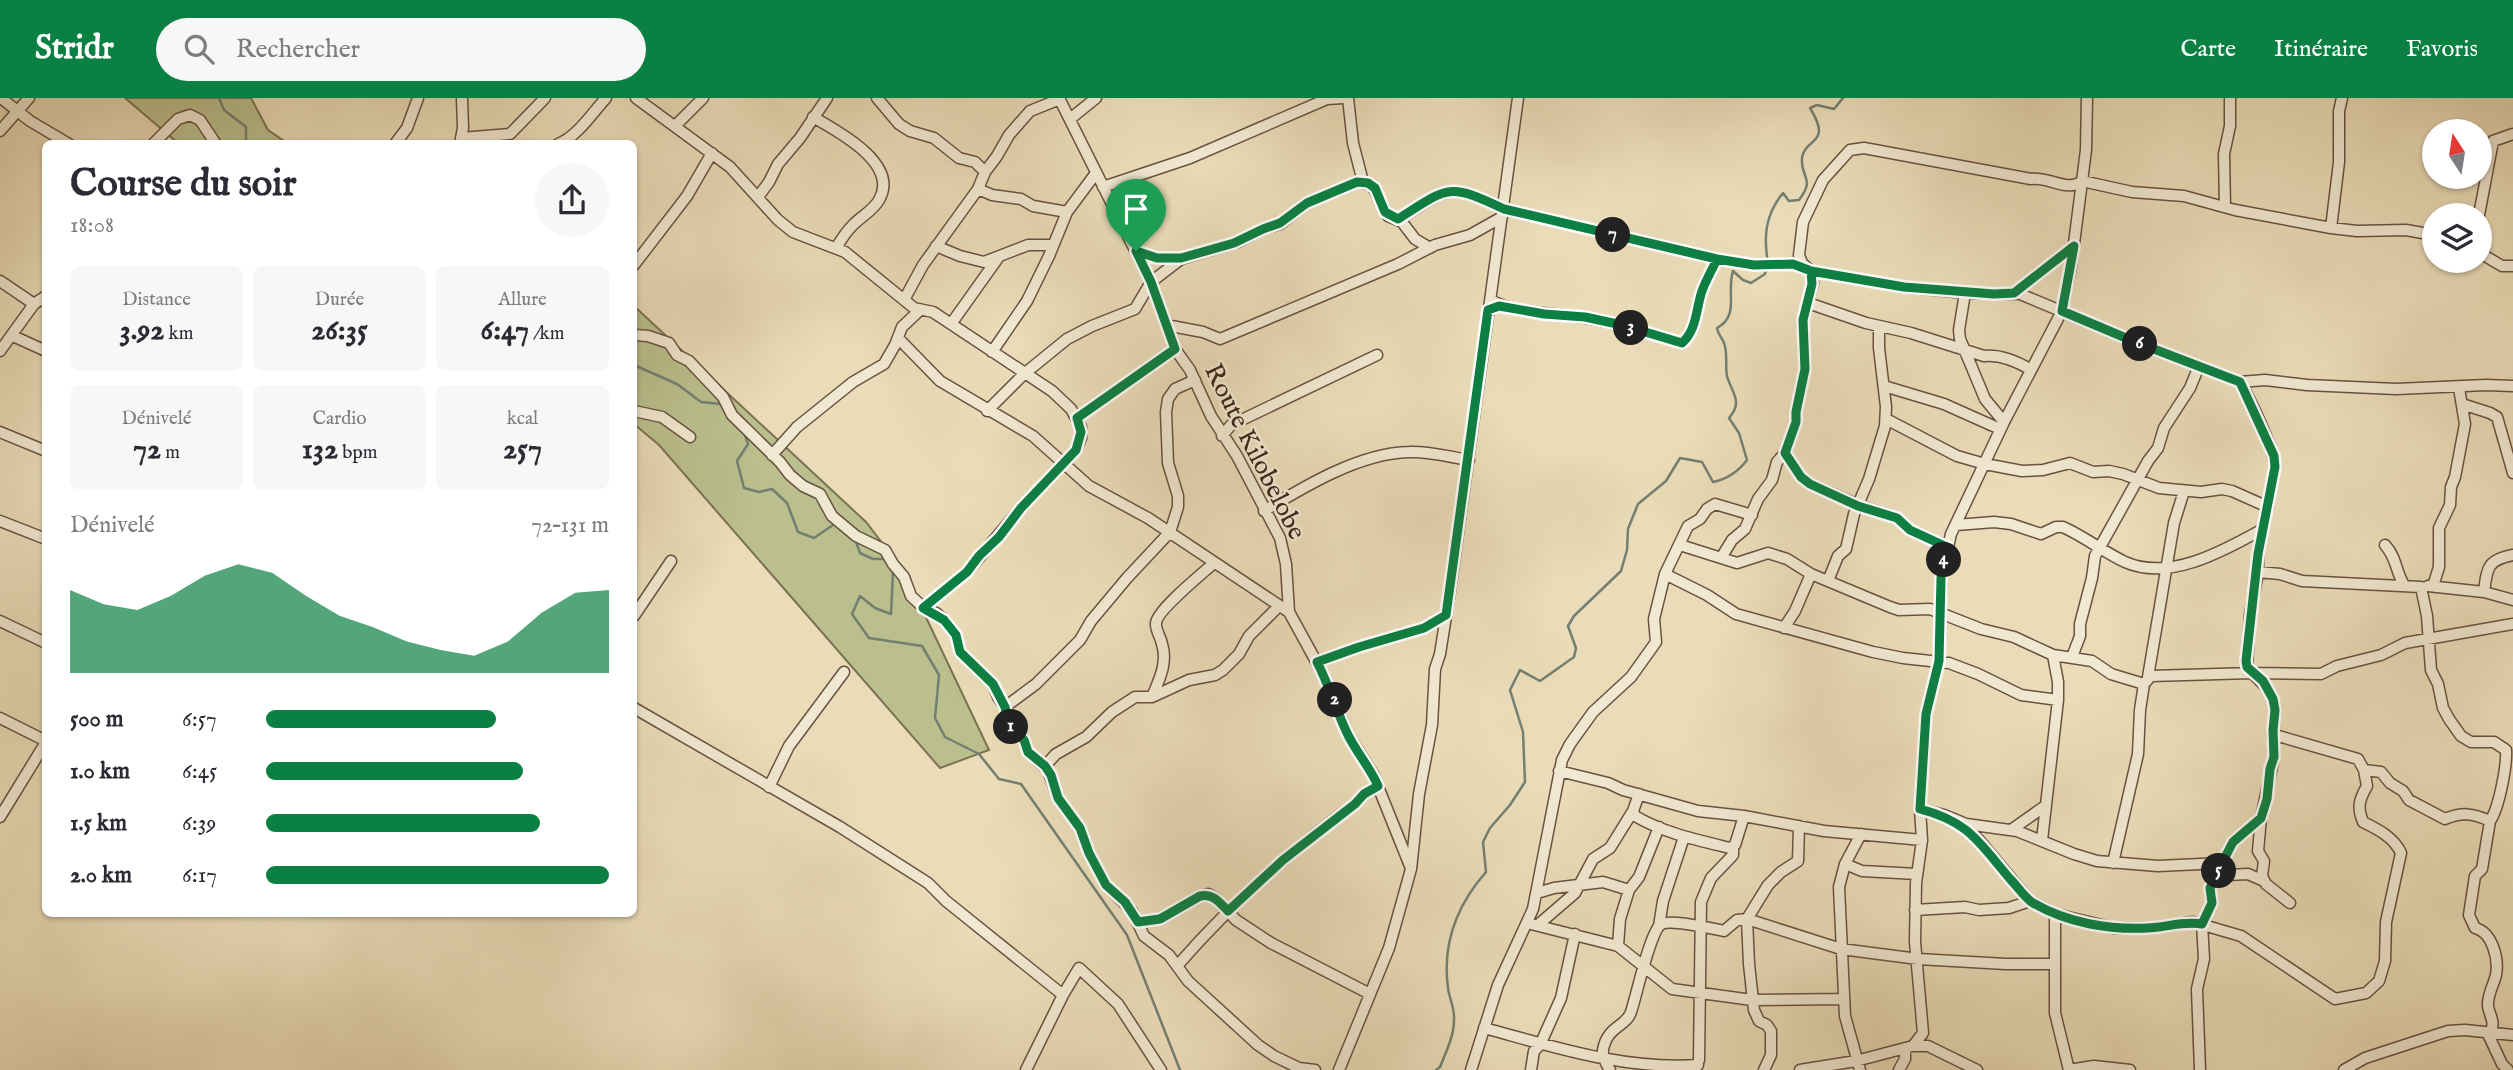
<!DOCTYPE html>
<html lang="fr">
<meta charset="utf-8">
<style>
:root{--surface:#fff;--page:#f7f7f7;--text:#2b2b33;--muted:#7c7c81;--accent:#0b8043}
body{margin:0;font-family:"IM FELL English",serif;background:var(--page);color:var(--text);height:100vh;display:flex;flex-direction:column;font-size:26px;white-space:nowrap}
*{box-sizing:border-box;margin:0}
p{font-size:23px;color:var(--muted)}
.icon{flex:none;width:38px;height:38px;fill:none;stroke:currentColor;stroke-width:2;stroke-linecap:round;stroke-linejoin:round}
.map{position:relative;flex:1;overflow:hidden}
.drawer{position:absolute;left:42px;top:42px;width:595px;height:777px;display:flex;flex-direction:column;background:var(--surface);border-radius:10px;box-shadow:0 2px 5px #0004}
.drawer>*{flex:none}
.needle{width:46px;rotate:348deg}
.fabs{position:absolute;left:2422px;top:21px;display:grid;gap:14px}
.fabs a{display:grid;place-items:center;width:70px;height:70px;border-radius:50%;background:var(--surface);box-shadow:0 2px 5px #0004;font-size:35px}
.pin{position:absolute;display:grid;place-items:center;width:60px;height:60px;color:#fff;margin:-72px -30px;border-radius:50% 50% 50% 0;rotate:-45deg;box-shadow:0 0 7px #0007}
.pin .icon{rotate:45deg}
.km{position:absolute;width:35px;height:35px;margin:-18px;border-radius:50%;background:#222;color:#fff;font-size:19px;line-height:35px;text-align:center}
.round{display:grid;place-items:center;flex:none;width:74px;height:74px;border-radius:37px;background:var(--page)}
.headline{display:flex;align-items:center;justify-content:space-between;height:119px;padding:0 28px}
h1{font-size:38px;font-weight:700;line-height:52px}
.metrics{display:grid;grid-template-columns:repeat(3,1fr);gap:10px;height:119px;padding:7px 28px}
.metrics div{display:grid;align-content:center;border-radius:10px;background:var(--page);text-align:center}
.metrics b{font-size:30px;font-weight:700}
.metrics small{font-size:19px;font-weight:400}
.metrics p{font-size:19px}
.chart{height:196px;padding:14px 28px}
.chart p{display:flex;justify-content:space-between}
.chart svg{width:100%;height:126px;margin-top:7px;fill:var(--accent);opacity:.7}
ul{padding:0 28px;list-style:none;font-size:23px}
li{display:grid;grid-template-columns:112px 84px 1fr;align-items:center;height:52px}
li i{height:18px;border-radius:9px;background:var(--accent)}
header{display:flex;align-items:center;gap:42px;box-sizing:border-box;height:98px;padding:0 35px;background:var(--accent);color:#fff}
header strong{font-size:33px}
nav{display:flex;gap:38px;margin-inline-start:auto;font-size:24px}
.search{width:490px;height:63px;background:var(--page);display:flex;align-items:center;gap:18px;box-sizing:border-box;padding:0 24px;border-radius:38px;color:var(--muted);font-size:26px}
.map>svg:first-child{display:block}
.green{fill:#babf8d;stroke:#7b7254;stroke-width:2}
.lines{fill:none;stroke-linecap:round;stroke-linejoin:round}
.stream{stroke:#737f71;stroke-width:2.5}
.minor-casing{stroke:#685242;stroke-width:13}
.minor{stroke:#f1e8d1;stroke-width:10}
.route-casing{stroke:#fff;stroke-width:14}
.route{stroke:#0b8043;stroke-width:9}
.labels{text-anchor:middle;stroke-width:5;stroke-linejoin:round;paint-order:stroke}
.street-label{font-size:26px;fill:#3c241b;stroke:#f1e8d1}
</style>
<header>
<strong>Stridr</strong>
<div class="search"><svg class="icon" aria-label="search" viewBox="0 0 24 24"><circle cx="10" cy="10" r="6"/><path d="M15 15l6 6"/></svg>Rechercher</div>
<nav><a>Carte</a><a>Itinéraire</a><a>Favoris</a></nav>
</header>
<div class="map">
<svg width="2513" height="972" viewBox="0 0 2513 972">
<rect width="100%" height="100%" fill="#eadcb8"/>
<filter id="stains"><feTurbulence type="fractalNoise" baseFrequency=".00286" numOctaves="4"/><feColorMatrix values="0 0 0 0 .2 0 0 0 0 .09 0 0 0 0 .02 0 0 0 .5 -.17"/></filter>
<radialGradient id="worn" r=".72"><stop offset=".6" stop-color="#630" stop-opacity="0"/><stop offset="1" stop-color="#630" stop-opacity=".3"/></radialGradient>
<path class="green" d="M125,0H251L268,32L287,45H178Z
M634,208L866,424L905,475L989,652L940,670L659,347L634,326Z"/>
<g class="lines">
<path class="stream" d="M219,0L224,12L246,29V46
M1768,165C1763,137 1766,116 1783,95L1789,103L1799,102C1816,80 1800,80 1802,60C1805,39 1833,47 1810,10L1817,7L1834,11L1843,0
M634,267L677,286L701,304L721,306
M744,334L748,346L737,363L744,390L759,394L772,391L787,405L798,434L814,440L836,425
M856,444L860,455L873,461H886
M893,474L891,516L875,510L860,498L852,516L869,540L922,548L939,577L935,620L945,639L979,656L999,681L1021,686L1127,837L1180,972
M1436,972L1440,969C1446,954 1454,938 1454,922C1455,910 1449,900 1448,890C1442,846 1457,807 1486,774L1483,744L1490,730L1510,707L1525,684L1523,634L1510,592L1520,572L1540,583L1574,559L1576,550L1568,528L1574,518L1621,473L1627,452L1628,431L1638,406L1666,383L1680,360L1702,364L1713,384C1728,381 1738,374 1747,362L1739,335L1729,320C1744,303 1731,294 1727,278C1725,268 1728,255 1724,245C1722,239 1718,237 1717,230C1740,218 1726,194 1733,173L1743,182L1751,185L1765,176L1766,171"/>
<defs>
<path id="minor" d="M1,0L30,23L69,46
M636,0L730,69L778,122L793,134L845,154L914,210L933,214L1052,293L1071,311L1081,329V340L1076,352L1021,410L967,474L923,510
M877,0L899,26L910,33L934,40L959,60L975,64L985,74
M1059,0L1151,184L1175,251L1190,272L1211,318L1237,358L1280,440L1286,466L1289,514L1323,576L1348,637L1373,676L1410,768
M1348,0L1353,45L1363,84
M813,19C839,34 900,66 879,102C873,113 860,119 852,128C845,135 841,142 836,150
M1070,21L1096,0
M675,28L703,0
M0,33L29,0
M461,40L510,36L545,0
M153,46L178,21L190,17L200,22L216,46
M395,46L407,30L418,0
M460,46L463,30L462,0
M558,46C577,39 593,14 606,0
M1103,89L1190,60L1327,1L1343,0
M978,91L992,97L1021,101L1033,108L1067,114
M758,99L769,84L778,66L800,40L827,0
M2225,109L2224,56L2230,28V0
M2479,117L2493,43L2513,36
M1398,122C1449,89 1447,84 1504,111L1717,161L1754,167L1793,166L1811,173L1904,189L1965,195L2020,196L2133,243L2240,284C2250,301 2274,350 2275,369L2258,456V474L2250,517L2247,569C2258,584 2272,588 2275,610C2276,620 2271,629 2275,637L2358,661L2364,672L2367,688C2359,702 2357,709 2363,724C2377,731 2394,739 2401,755L2386,824L2385,863L2379,883L2366,895L2335,901L2241,838L2193,824L2152,830H2114L2055,816L2030,803L1979,742L1958,724
M2331,130L2339,64V13L2342,0
M936,148L960,158L984,164L1028,147H1052
M1136,153L1157,160L1181,161
M2480,155L2502,168H2513
M634,167L687,98L712,55
M0,183L34,206
M1965,195L1959,232L1960,241L1985,301L2004,324
M2014,195L2074,148
M904,202L923,167L978,91L985,74L997,58L1009,37L1030,13L1060,1
M1491,202C1510,215 1563,216 1587,220C1619,225 1650,235 1682,245C1697,232 1696,210 1702,193C1706,182 1712,172 1717,161
M1808,205L1866,225L1911,235L1984,258C2000,256 2016,263 2030,271
M951,226L998,160
M1166,227L1203,234L1220,241L1398,166L1435,147L1470,137L1502,119
M634,237L648,238L669,245L677,257L689,263L723,299L732,317L780,364L790,377L803,388L820,396L832,418L856,438L885,452L893,466L904,479L911,498L926,512L936,515L944,522L956,537L960,554L993,586L998,599L1005,609L1009,628L1024,642L1028,654L1048,672L1058,700L1080,730L1089,755L1106,787L1132,813L1144,838L1169,857L1188,883L1258,947L1274,958L1299,970L1315,972
M13,238L46,253
M898,240L940,283L1033,338L1089,388L1148,420L1289,514
M0,253L34,206L46,198
M992,254L1027,203L1049,158L1067,114L1096,75
M2240,284L2265,282L2307,287L2396,291L2486,287L2513,288
M1884,288L1944,306L2000,331
M2462,306L2490,315L2497,319L2513,375
M634,313L662,319L690,339
M987,313L1024,276L1067,241L1092,228L1135,211L1151,184L1181,161L1238,144L1263,131L1280,126L1307,105L1357,84L1372,87L1388,118L1402,124L1415,141L1430,150
M1077,320L1175,251
M1886,321L1957,358L1985,366L2022,373L2043,372L2070,365L2093,374L2109,373L2123,376L2159,390L2201,394L2222,391L2232,393L2268,409
M0,334L46,353
M1222,338L1231,327L1377,257
M772,357L797,329L853,284L884,266L895,247L902,229L920,212
M1264,413C1305,388 1360,355 1409,354C1429,353 1450,359 1469,362
M0,423L46,441
M1956,427L1994,424L2011,426L2041,436L2056,429H2063C2085,439 2104,454 2125,464C2170,484 2225,452 2263,431
M1680,447L1737,465L1768,455L1787,461L1811,476L1890,509L1899,512L1930,511L1981,531L2014,539L2053,557L2092,563L2111,576L2144,586L2151,578L2251,575L2321,576L2337,568L2381,557L2405,545L2513,526
M2385,447C2397,460 2395,472 2404,487
M1947,449L1910,432L1897,420L1858,407L1810,386L1801,379L1785,355L1796,324V314L1805,271L1803,222L1813,185L1811,173L1802,165L1799,157L1803,124L1823,82L1850,52L1864,50L2031,81C2049,78 2067,95 2082,83L2132,94L2184,98L2235,112L2331,130L2357,133L2406,132L2434,137
M1721,460L1732,442L1745,431L1758,401L1772,382L1777,364L1785,355
M2258,474L2280,476L2302,483L2421,489L2427,518L2431,572L2438,586L2443,610L2449,621L2461,638L2471,644H2494L2506,652C2507,668 2499,710 2490,723L2482,771L2475,778L2469,817L2475,830C2492,834 2499,860 2496,877C2494,886 2487,897 2488,908C2490,920 2495,921 2491,935
M1665,476L1707,497L1736,516L1873,554L1903,560L1949,565L1978,576L2021,597L2058,602
M1828,483L1838,458L1846,451L1854,416L1869,381L1885,328L1886,309L1879,250V228
M2428,488L2484,494C2487,470 2487,462 2513,457
M2433,488L2439,469V430L2450,407L2451,389L2455,379L2465,326L2459,290
M2484,494L2513,502
M634,518L671,463
M0,523L46,545
M1784,530L1795,513L1811,476
M2072,559L2080,538V526L2092,480L2095,458L2148,363L2158,350L2164,330L2190,290L2199,268
M1317,564L1359,549L1424,530L1446,517
M2148,579L2174,425L2184,393
M1152,599C1159,582 1168,565 1162,546C1161,540 1155,531 1156,525C1157,512 1203,475 1214,465
M1005,609L1036,586L1080,542L1091,523L1127,480L1170,434L1178,409V398L1168,365L1166,314L1168,301L1175,291L1195,282
M634,610L840,729L928,785L946,803L1063,897
M0,620L46,643
M1045,668L1056,656L1086,639L1112,614L1135,599H1152L1189,582L1215,577L1223,572L1239,556L1249,538L1279,508
M2364,672L2381,674L2390,685L2403,693L2409,702L2445,721C2462,714 2472,715 2490,723
M1559,673L1608,685L1623,692L1698,713L1744,718L1824,733L1922,742
M769,689L789,648L844,574
M1639,696L1633,713L1635,718C1664,735 1697,742 1730,750L1735,747L1744,718
M1920,711L1944,717L1966,726L2017,733L2074,756L2097,763L2158,768L2222,765
M0,719L46,644
M2261,720L2258,753L2264,763L2262,778L2266,786L2290,805
M2011,732L2045,708
M2042,742L2058,602V584L2053,557
M2113,765L2138,656L2140,612L2144,586
M1845,766L1862,773L1917,776
M2219,773L2228,777L2248,776L2264,783
M1537,795L1554,790L1603,784L1629,792
M1915,812L1965,809L1979,812L2009,810L2030,803
M2055,816V915L2069,972
M1138,824L1160,821L1200,798L1208,796L1215,800L1236,822L1271,845L1370,896
M1527,825L1618,848L1672,891L1752,902L1843,901
M1539,826L1575,795L1593,761L1610,750L1633,713
M1659,828L1663,803L1684,739
M1618,848L1620,821L1629,792L1639,779L1659,729
M1177,868C1230,807 1290,753 1355,706L1364,696L1378,688
M1484,930C1555,949 1623,972 1698,967
M2487,934L2502,966L2508,972
M1913,948L1923,935L1915,844L1916,785L1922,742L1920,711L1926,616L1939,563L1941,480L1951,436L2004,324L2062,213L2071,169L2086,52L2087,0
M1026,972L1063,897L1079,870L1118,906L1161,972
M1339,972L1389,850L1411,771L1419,696L1432,627L1435,571L1440,556L1450,493L1518,0
M1471,972L1498,887L1533,811L1562,662L1570,646L1593,614L1631,579L1656,544L1654,521L1665,476L1688,428L1700,421L1707,411L1715,406L1752,417
M1531,972L1534,953L1540,947L1561,900L1575,836
M1610,972C1606,966 1602,959 1603,952C1607,928 1626,929 1631,914C1637,896 1649,838 1660,827C1669,820 1713,831 1724,833L1737,822L1747,821L1841,851L1918,861L2006,866H2055
M1695,972L1699,962L1701,804L1711,780L1733,757V749
M1764,972L1771,957V933L1767,927L1759,923L1754,912L1749,866L1747,821L1768,787L1781,774L1798,763L1799,728
M1800,972L1856,963L1913,948H1928L1977,972
M1860,972L1845,918L1839,789L1845,766L1861,736
M1899,972L1905,961V951
M2069,972L2094,968L2130,972
M2200,972L2197,891L2204,861L2202,826L2212,805L2210,790L2233,744L2261,720L2274,659L2273,636
M2344,972L2365,960L2448,933L2465,932L2513,937"/>
</defs>
<use href="#minor" class="minor-casing"/>
<use href="#minor" class="minor"/>
</g>
<g class="lines">
<defs>
<path id="route" d="M1136,153L1151,184L1175,251L1077,320L1081,334L1076,352L1021,410L999,439L979,458L967,474L923,510L944,522L956,537L960,554L993,586L1005,609L1009,628L1024,642L1028,654L1045,668L1051,677L1058,700L1080,730L1089,755L1106,787L1125,804L1138,824L1160,821L1200,798C1213,795 1219,804 1228,813L1283,762L1355,706L1364,696L1378,688C1370,669 1356,654 1347,635C1336,612 1329,587 1317,564L1359,549L1424,530L1446,517L1488,212L1499,208L1544,216L1585,219L1622,227L1682,245C1697,232 1696,210 1702,193C1706,182 1712,172 1717,161L1754,167L1793,166L1811,173L1812,186L1803,222L1805,271L1796,314V324L1785,355L1801,379L1810,386L1858,408L1897,420L1910,432L1947,449L1941,480L1939,563L1926,616L1920,711C1970,724 1979,745 2011,782C2018,789 2025,800 2033,805C2067,825 2110,832 2148,830C2167,829 2183,823 2202,826L2212,805L2210,790L2222,765L2233,744L2261,720L2267,701L2270,671L2274,659L2273,632L2275,612L2273,601L2263,583L2247,569L2246,563L2258,456L2275,369L2274,358L2240,284L2133,243L2062,213L2074,148L2014,195L1994,196L1904,189L1811,173L1793,166L1754,167L1717,161L1504,111C1447,84 1449,89 1398,121L1385,114L1375,90L1368,85L1357,84L1307,105L1280,125L1263,131L1234,145L1181,160H1157L1136,153"/>
</defs>
<use href="#route" class="route-casing"/>
<use href="#route" class="route"/>
</g>
<g class="labels">
<g class="street-label">
<text transform="translate(1256 353) rotate(63)" y="9">Route Kilobelobe</text>
</g>
</g>
<rect width="100%" height="100%" filter="url(#stains)"/>
<rect width="100%" height="100%" fill="url(#worn)"/>
</svg>
<div class="fabs">
<a><svg class="needle" viewBox="-14 -14 28 28"><path d="M0-13l5 13h-10z" fill="#e53935"/><path d="M0 13l5-13h-10z" fill="#7c7c81"/></svg></a>
<a><svg class="icon" aria-label="layers" viewBox="0 0 24 24"><path d="M12 4l9 5-9 5-9-5zM3 14l9 5 9-5"/></svg></a>
</div>
<div class="pin" style="left:1136px;top:153px;background:#1e9e55"><svg class="icon" aria-label="arrive" viewBox="0 0 24 24"><path d="M6 21V4h12l-3 4 3 4H6"/></svg></div>
<b class="km" style="left:1011px;top:629px">1</b>
<b class="km" style="left:1335px;top:602px">2</b>
<b class="km" style="left:1631px;top:230px">3</b>
<b class="km" style="left:1944px;top:462px">4</b>
<b class="km" style="left:2219px;top:773px">5</b>
<b class="km" style="left:2140px;top:246px">6</b>
<b class="km" style="left:1613px;top:137px">7</b>
<section class="drawer">
<div class="headline"><div><h1>Course du soir</h1><p>18:08</p></div><a class="round"><svg class="icon" aria-label="share" viewBox="0 0 24 24"><path d="M12 15V3M7 8l5-5 5 5M5 13v7h14v-7"/></svg></a></div>
<div class="metrics">
<div><p>Distance</p><b>3.92<small> km</small></b></div>
<div><p>Durée</p><b>26:35</b></div>
<div><p>Allure</p><b>6:47<small> /km</small></b></div>
</div>
<div class="metrics">
<div><p>Dénivelé</p><b>72<small> m</small></b></div>
<div><p>Cardio</p><b>132<small> bpm</small></b></div>
<div><p>kcal</p><b>257</b></div>
</div>
<div class="chart"><p><span>Dénivelé</span>72–131 m</p>
<svg viewBox="0 0 160 44" preserveAspectRatio="none"><path d="M0 44V15L10 20L20 22L30 17L40 10L50 6L60 9L70 17L80 24L90 28L100 33L110 36L120 38L130 33L140 23L150 16L160 15V44z"/></svg>
</div>
<ul>
<li><b>500 m</b>6:57<i style="width:67%"></i></li>
<li><b>1.0 km</b>6:45<i style="width:75%"></i></li>
<li><b>1.5 km</b>6:39<i style="width:80%"></i></li>
<li><b>2.0 km</b>6:17<i style="width:100%"></i></li>
</ul>
</section>
</div>
